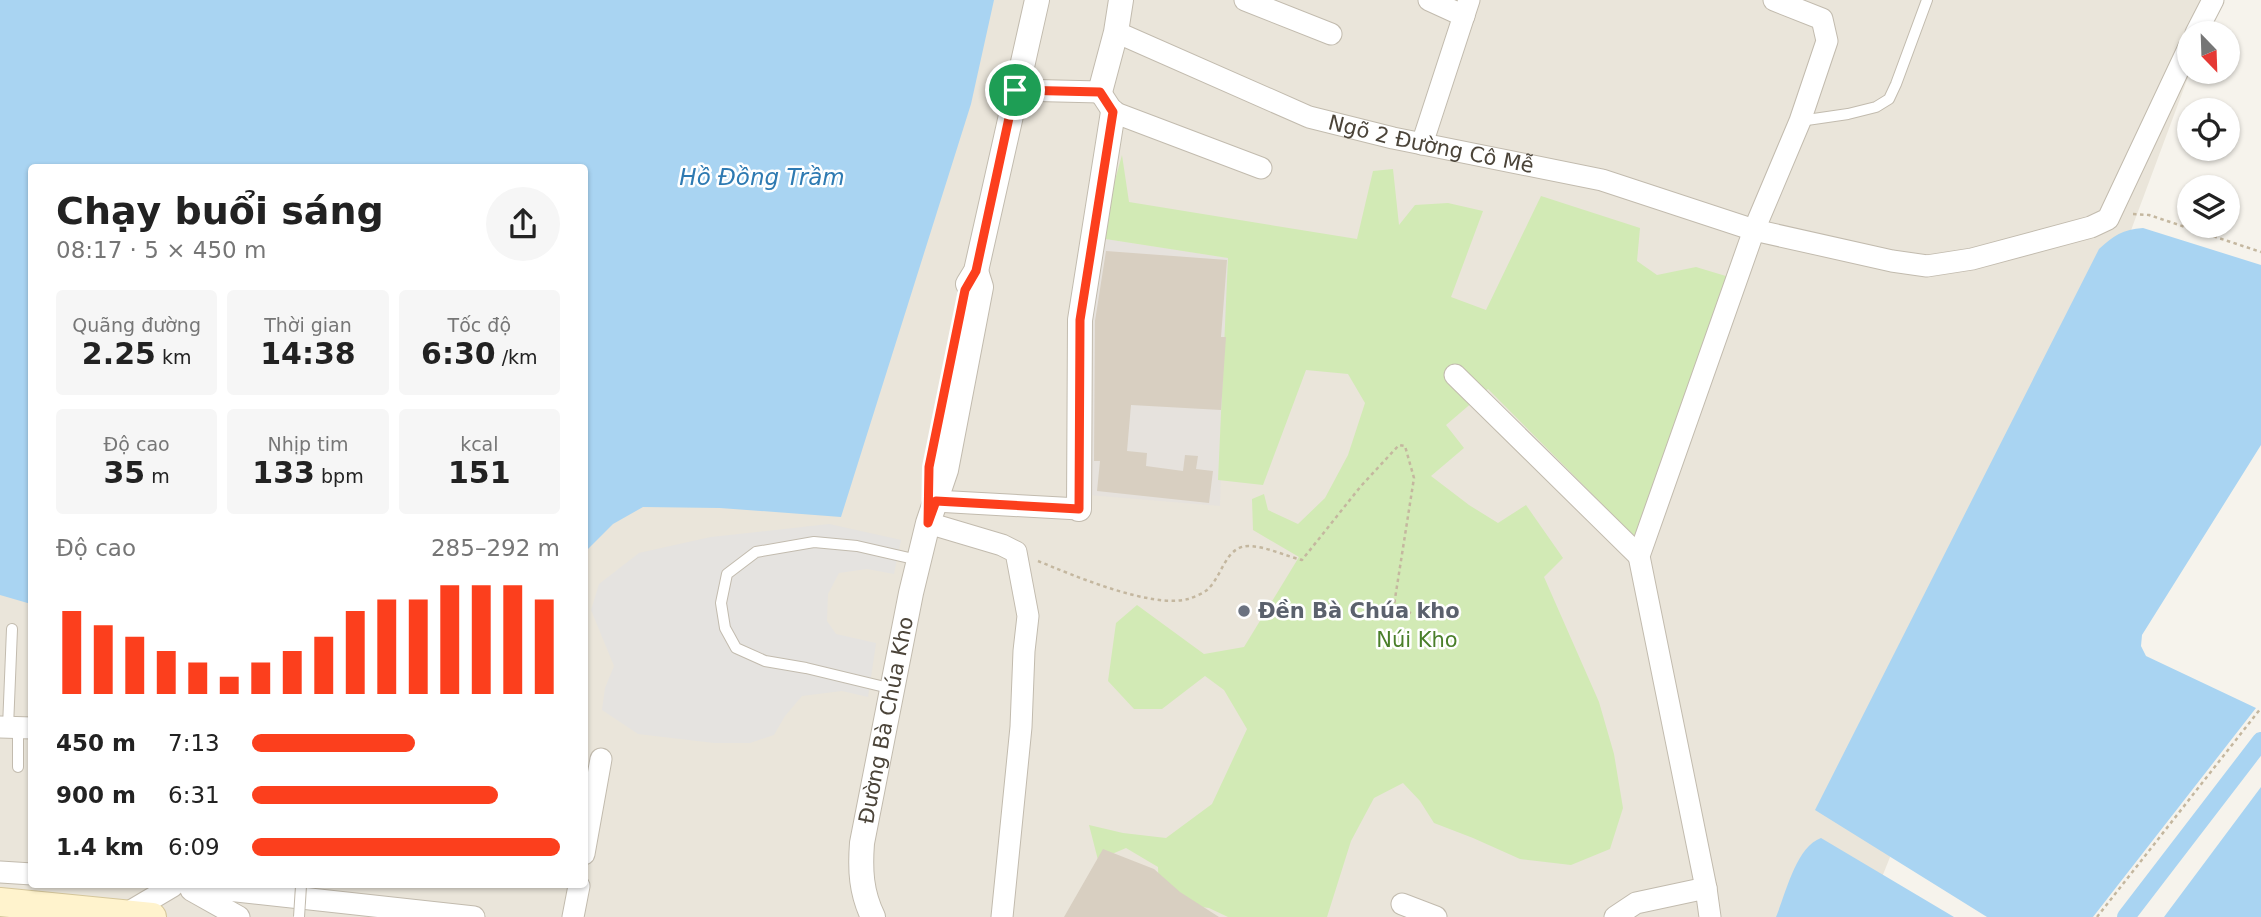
<!DOCTYPE html>
<html lang="vi">
<meta charset="utf-8">
<style>
:root{--surface:#fff;--page:#f6f6f6;--text:#222;--muted:#767676;--accent:#fc3f1d}
body{margin:0;font-family:"DejaVu Sans",sans-serif;background:var(--page);color:var(--text);height:100vh;display:flex;flex-direction:column;font-size:26px;white-space:nowrap}
*{box-sizing:border-box;margin:0}
p{font-size:23px;color:var(--muted)}
.icon{flex:none;width:38px;height:38px;fill:none;stroke:currentColor;stroke-width:2;stroke-linecap:round;stroke-linejoin:round}
.map{position:relative;flex:1;overflow:hidden}
.sheet{position:absolute;left:28px;top:164px;width:560px;height:724px;display:flex;flex-direction:column;background:var(--surface);border-radius:7px;box-shadow:0 2px 5px #0004}
.sheet>*{flex:none}
.needle{width:46px;rotate:157deg}
.fabs{position:absolute;left:2177px;top:21px;display:grid;gap:14px}
.fabs a{display:grid;place-items:center;width:63px;height:63px;border-radius:50%;background:var(--surface);box-shadow:0 2px 5px #0004;font-size:35px}
.pin{position:absolute;display:grid;place-items:center;width:60px;height:60px;color:#fff;margin:-30px;border:4px solid #fff;border-radius:50%;box-shadow:0 2px 7px #0007}
.round{display:grid;place-items:center;flex:none;width:74px;height:74px;border-radius:37px;background:var(--page)}
.headline{display:flex;align-items:center;justify-content:space-between;height:119px;padding:0 28px}
h1{font-size:38px;font-weight:700;line-height:52px}
.stats{display:grid;grid-template-columns:repeat(3,1fr);gap:10px;height:119px;padding:7px 28px}
.stats div{display:grid;align-content:center;border-radius:7px;background:var(--page);text-align:center}
.stats b{font-size:30px;font-weight:700}
.stats small{font-size:19px;font-weight:400}
.stats p{font-size:19px}
.chart{height:196px;padding:14px 28px}
.chart p{display:flex;justify-content:space-between}
.chart svg{width:100%;height:126px;margin-top:7px;stroke:var(--accent);stroke-width:6}
ul{padding:0 28px;list-style:none;font-size:23px}
li{display:grid;grid-template-columns:112px 84px 1fr;align-items:center;height:52px}
li i{height:18px;border-radius:9px;background:var(--accent)}
.map>svg:first-child{display:block}
.residential{fill:#eae5da;fill-rule:evenodd}
.industrial{fill:#e6e2dd}
.green{fill:#d2eab5}
.parking{fill:#e5e3e0}
.water{fill:#a9d4f2}
.lines{fill:none;stroke-linecap:round;stroke-linejoin:round}
.canal{stroke:#a9d4f2;stroke-width:18}
.building{fill:#d8cfc1}
.service-casing{stroke:#c2bbae;stroke-width:12}
.minor-casing{stroke:#c2bbae;stroke-width:23}
.tertiary-casing{stroke:#c2bbae;stroke-width:26}
.secondary-casing{stroke:#d6c79b;stroke-width:30}
.path{stroke:#c4b79f;stroke-width:2.5;stroke-dasharray:3.5 3.5;stroke-linecap:butt}
.service{stroke:#fff;stroke-width:10}
.minor{stroke:#fff;stroke-width:21}
.tertiary{stroke:#fff;stroke-width:24}
.secondary{stroke:#fff3cd;stroke-width:28}
.service-bridge-casing{stroke:#c2bbae;stroke-width:12;stroke-linecap:butt}
.service-bridge{stroke:#fff;stroke-width:10}
.route-casing{stroke:#fff;stroke-width:14}
.route{stroke:#fc3f1d;stroke-width:9}
.worship-dot{fill:#6b7280;stroke:#fff;stroke-width:2.5}
.labels{text-anchor:middle;stroke-width:5;stroke-linejoin:round;paint-order:stroke}
.street-label{font-size:21px;fill:#4b4439;stroke:#fff}
.worship-label{font-size:21px;font-weight:bold;fill:#5b616d;stroke:#fff;text-anchor:start}
.park-label{font-size:21px;fill:#4a7f2a;stroke:#fff}
.water-label{font-size:23px;font-style:italic;fill:#2e7ab2;stroke:#fff}
</style>
<div class="map">
<svg width="2261" height="917" viewBox="0 0 2261 917">
<rect width="100%" height="100%" fill="#f6f3ec"/>
<path class="residential" d="M0,0H2217L2189,33L2190,72L1994,598L1866,917H0ZM32,168H584V886H32Z"/>
<path class="industrial" d="M1099,238L1228,258L1220,506L1088,495L1082,332Z"/>
<path class="green" d="M1122,155L1129,202L1357,239L1373,171L1393,169L1399,225L1415,205L1448,203L1483,211L1451,297L1486,310L1541,196L1640,228L1637,261L1657,275L1696,267L1739,280L1636,538L1488,389L1446,425L1464,448L1431,476L1469,505L1498,523L1526,505L1563,558L1544,577L1599,702L1614,754L1623,808L1610,849L1571,865L1520,859L1473,838L1434,823L1420,801L1403,783L1374,798L1351,841L1327,917H1228L1209,908L1180,904L1150,917L1159,891L1158,867L1126,848L1098,860L1089,825L1123,833L1166,838L1212,804L1247,729L1224,690L1205,676L1162,709H1134L1108,681L1116,623L1137,605L1204,654L1244,647L1299,557L1253,530L1252,499L1264,494L1268,510L1298,524L1325,498L1348,455L1365,403L1348,374L1306,370L1263,485L1218,480L1228,258L1099,238Z"/>
<path class="parking" d="M829,524L901,540L894,574L867,569L839,573L828,594L827,621L836,634L876,643L868,697L842,691L802,696L785,716L774,735L750,743H714L638,734L602,710L605,688L614,666L591,610L599,584L639,553L711,537Z"/>
<path class="water" d="M0,0H994L971,104L841,517L720,508L643,507L613,524L585,552L584,168H32L31,604L0,595Z
M2143,228L2261,265V445L2142,635L2141,646L2146,656L2256,708L2093,917H1987L1815,810L2099,249C2113,236 2123,229 2143,228Z
M2261,787V917H2164Z
M1821,838L1954,917H1776C1786,893 1796,847 1821,838Z"/>
<g class="lines">
<path class="canal" d="M2126,917L2261,741"/>
</g>
<path class="building" d="M1106,251L1227,260L1221,337H1226L1221,410L1131,405L1127,451L1147,453L1146,466L1183,471L1185,455L1198,456L1196,469L1213,471L1209,503L1097,491L1100,461H1094L1095,321Z
M1103,849L1154,869L1180,892L1219,917H1064Z"/>
<g class="lines">
<defs>
<path id="service" d="M1800,121L1848,114L1876,107L1889,99L1896,84L1927,0
M893,689L806,668L765,661L736,648L725,628L721,603L727,574L756,552L814,542L857,546L918,560
M8,727L12,629
M18,767V727"/>
<g id="minor">
<path d="M1245,0L1331,34"/>
<path d="M1429,0L1464,16"/>
<path id="s1" d="M1116,32L1309,117L1393,138L1602,180L1754,230L1892,261L1927,266L1972,259L2091,227L2108,219L2189,47"/>
<path d="M2196,33L2213,0"/>
<path d="M1015,90L1100,92L1113,112L1261,168"/>
<path d="M1422,144L1469,0"/>
<path d="M1455,375L1639,556"/>
<path d="M935,501L1079,509"/>
<path d="M928,523L1002,545L1016,552L1028,616L1024,651L1021,727L1002,917"/>
<path d="M0,727L32,728"/>
<path d="M584,854L601,759"/>
<path d="M0,872L32,874"/>
<path d="M191,886L474,917"/>
<path d="M191,890L239,917"/>
<path d="M1402,904L1436,917"/>
<path d="M124,915L173,886"/>
<path d="M573,917L579,886"/>
<path d="M1615,917L1636,903L1706,888"/>
<path d="M1710,917L1706,888L1639,556L1754,230L1800,121L1827,41L1822,19L1774,0"/>
</g>
<g id="tertiary">
<path d="M1100,92L1116,32L1121,0"/>
<path d="M968,284L976,271L1037,0"/>
<path d="M1079,509L1080,320L1113,112"/>
<path id="s2" d="M873,917C861,892 860,870 862,843L911,593L928,523L946,470L981,287L976,271"/>
</g>
<path id="secondary" d="M0,902L152,917"/>
</defs>
<use href="#service" class="service-casing"/>
<use href="#minor" class="minor-casing"/>
<use href="#tertiary" class="tertiary-casing"/>
<use href="#secondary" class="secondary-casing"/>
<path class="path" d="M2133,214L2149,215L2261,252
M1038,561C1072,575 1152,609 1188,599C1194,597 1202,594 1207,590C1223,576 1225,545 1250,546C1267,547 1286,556 1302,560L1361,486L1399,445L1405,446L1414,478L1394,605L1413,614
M2097,917L2261,708"/>
<use href="#service" class="service"/>
<use href="#minor" class="minor"/>
<use href="#tertiary" class="tertiary"/>
<use href="#secondary" class="secondary"/>
<defs>
<path id="service-bridge" d="M299,917L301,886"/>
</defs>
<use href="#service-bridge" class="service-bridge-casing"/>
<use href="#service-bridge" class="service-bridge"/>
</g>
<g class="lines">
<defs>
<path id="route" d="M1015,90L1100,92L1113,112L1080,320L1079,509L936,501L928,523L929,467L965,290L976,271Z"/>
</defs>
<use href="#route" class="route-casing"/>
<use href="#route" class="route"/>
</g>
<circle class="worship-dot" cx="1244" cy="611" r="7"/>
<g class="labels">
<g class="street-label">
<text dy="7" stroke="none"><textPath href="#s1" startOffset="336">Ngõ 2 Đường Cô Mễ</textPath></text>
<text dy="7" stroke="none"><textPath href="#s2" startOffset="201">Đường Bà Chúa Kho</textPath></text>
</g>
<g class="worship-label">
<text x="1258" y="618">Đền Bà Chúa kho</text>
</g>
<g class="park-label">
<text x="1417" y="647">Núi Kho</text>
</g>
<g class="water-label">
<text x="762" y="185">Hồ Đồng Trầm</text>
</g>
</g>
</svg>
<div class="fabs">
<a><svg class="needle" viewBox="-14 -14 28 28"><path d="M0-13l5 13h-10z" fill="#e53935"/><path d="M0 13l5-13h-10z" fill="#767676"/></svg></a>
<a><svg class="icon" aria-label="locate" viewBox="0 0 24 24"><circle cx="12" cy="12" r="6"/><path d="M12 2v4M12 18v4M2 12h4M18 12h4"/></svg></a>
<a><svg class="icon" aria-label="layers" viewBox="0 0 24 24"><path d="M12 4l9 5-9 5-9-5zM3 14l9 5 9-5"/></svg></a>
</div>
<div class="pin" style="left:1015px;top:90px;background:#1e9e55"><svg class="icon" aria-label="arrive" viewBox="0 0 24 24"><path d="M6 21V4h12l-3 4 3 4H6"/></svg></div>
<section class="sheet">
<div class="headline"><div><h1>Chạy buổi sáng</h1><p>08:17 · 5 × 450 m</p></div><a class="round"><svg class="icon" aria-label="share" viewBox="0 0 24 24"><path d="M12 15V3M7 8l5-5 5 5M5 13v7h14v-7"/></svg></a></div>
<div class="stats">
<div><p>Quãng đường</p><b>2.25<small> km</small></b></div>
<div><p>Thời gian</p><b>14:38</b></div>
<div><p>Tốc độ</p><b>6:30<small> /km</small></b></div>
</div>
<div class="stats">
<div><p>Độ cao</p><b>35<small> m</small></b></div>
<div><p>Nhịp tim</p><b>133<small> bpm</small></b></div>
<div><p>kcal</p><b>151</b></div>
</div>
<div class="chart"><p><span>Độ cao</span>285–292 m</p>
<svg viewBox="0 0 160 44" preserveAspectRatio="none"><path d="M5 44V15M15 44V20M25 44V24M35 44V29M45 44V33M55 44V38M65 44V33M75 44V29M85 44V24M95 44V15M105 44V11M115 44V11M125 44V6M135 44V6M145 44V6M155 44V11"/></svg>
</div>
<ul>
<li><b>450 m</b>7:13<i style="width:53%"></i></li>
<li><b>900 m</b>6:31<i style="width:80%"></i></li>
<li><b>1.4 km</b>6:09<i style="width:100%"></i></li>
</ul>
</section>
</div>
